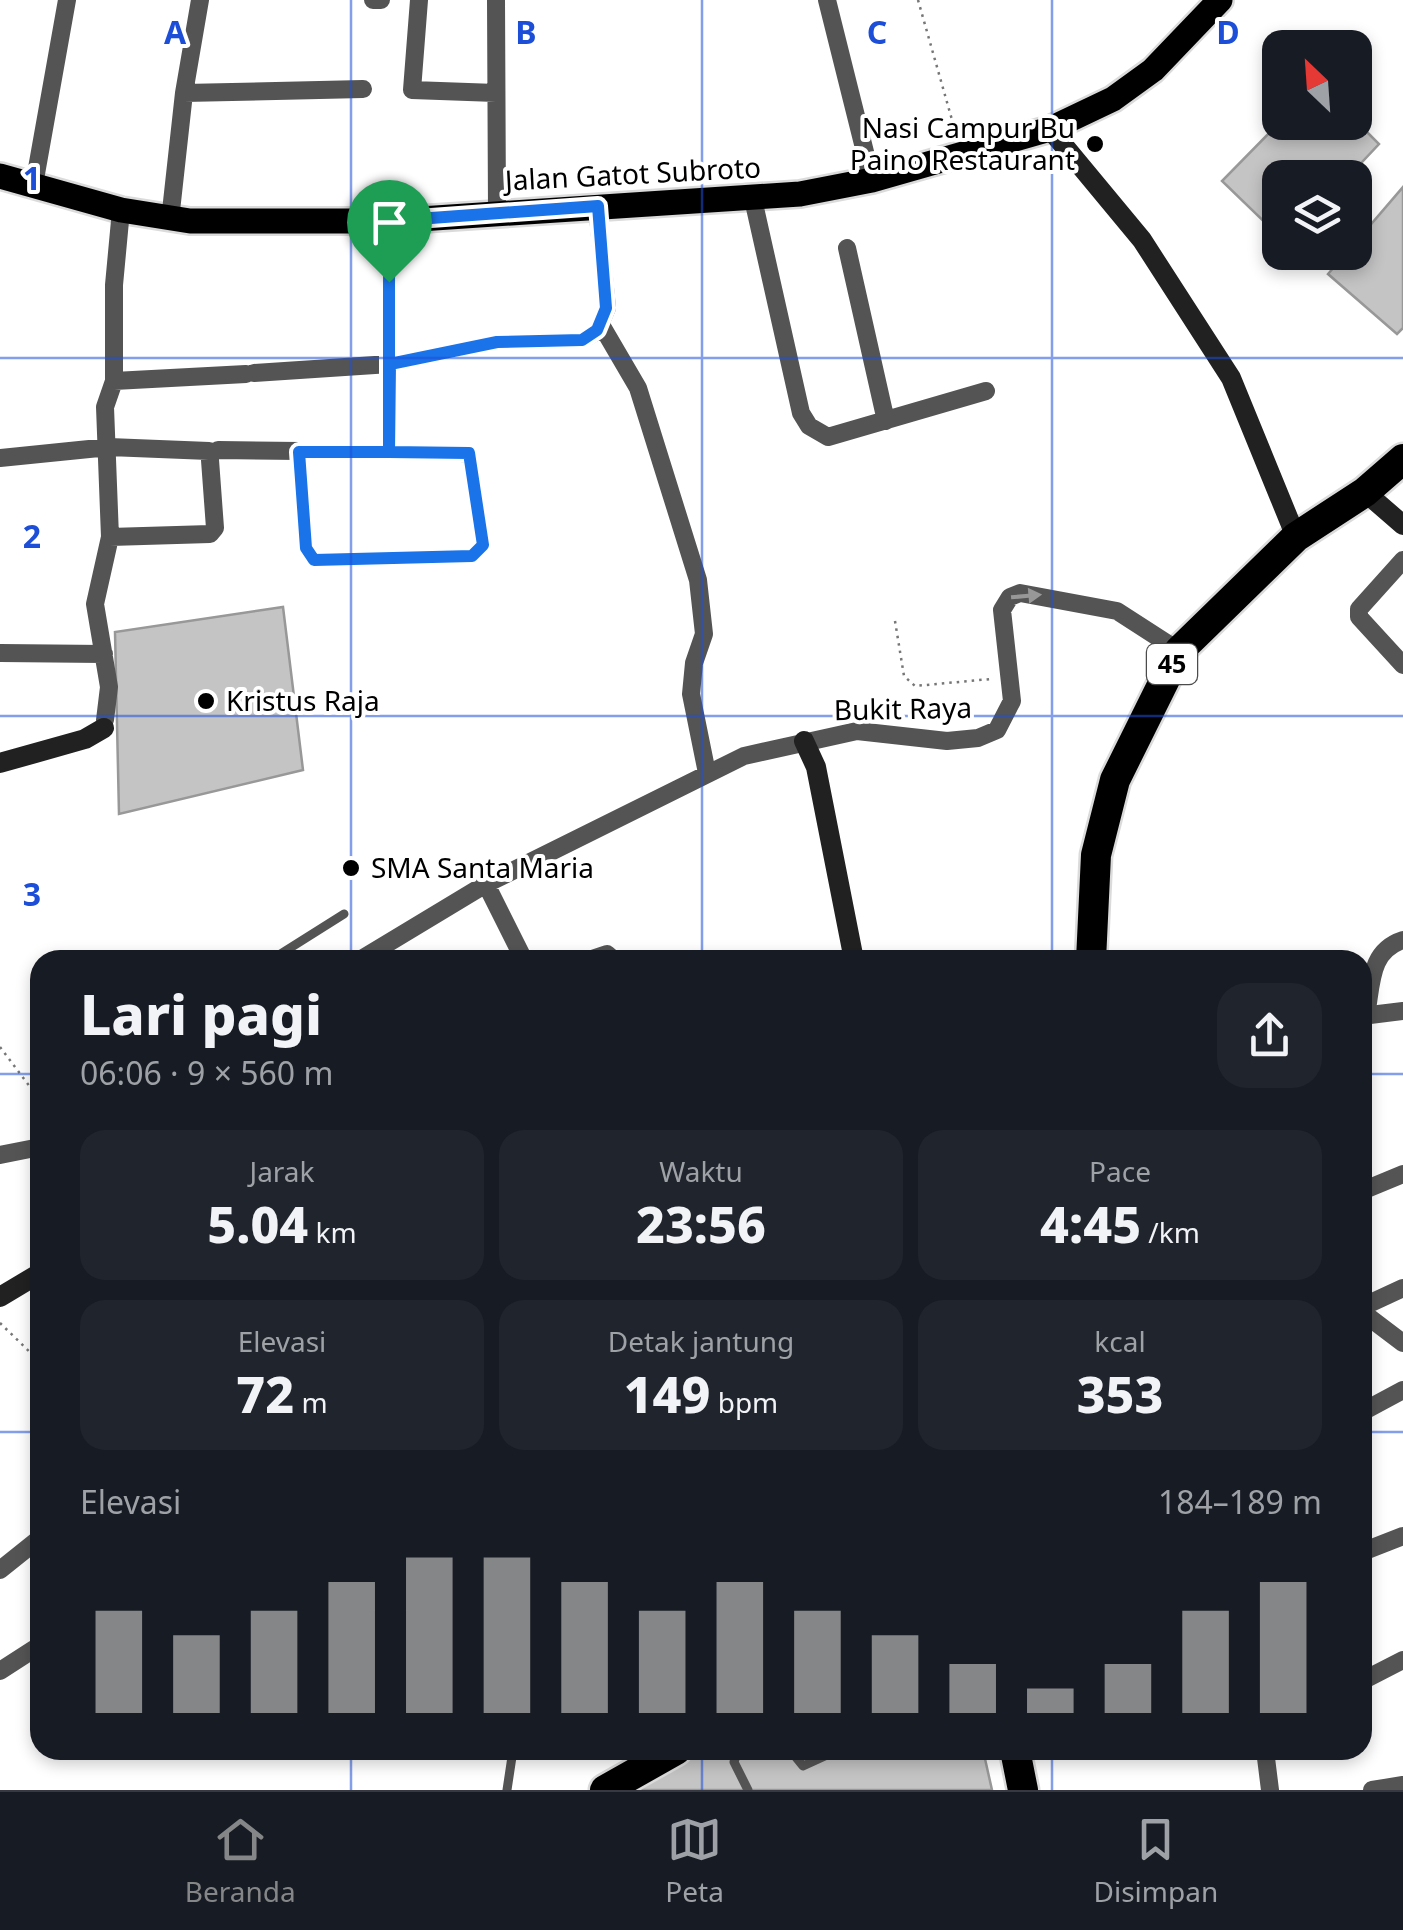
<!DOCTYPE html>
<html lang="id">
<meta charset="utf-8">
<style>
:root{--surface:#171b24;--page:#20242c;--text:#f1f3f6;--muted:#9ea1a6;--line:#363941;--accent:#858687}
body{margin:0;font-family:"Noto Sans",sans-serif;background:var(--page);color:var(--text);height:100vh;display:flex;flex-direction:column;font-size:38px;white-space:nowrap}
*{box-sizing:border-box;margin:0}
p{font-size:32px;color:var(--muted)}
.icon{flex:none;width:55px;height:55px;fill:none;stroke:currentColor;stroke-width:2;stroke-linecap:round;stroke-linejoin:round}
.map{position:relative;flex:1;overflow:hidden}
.sheet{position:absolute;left:30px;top:950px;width:1342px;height:810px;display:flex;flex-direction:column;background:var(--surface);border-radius:30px;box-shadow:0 5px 15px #0003}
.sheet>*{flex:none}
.needle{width:65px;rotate:335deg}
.tools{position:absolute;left:1262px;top:30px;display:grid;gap:20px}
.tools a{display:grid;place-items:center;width:110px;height:110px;border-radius:20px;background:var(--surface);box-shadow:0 5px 15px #0003;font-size:50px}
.pin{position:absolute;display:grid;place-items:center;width:85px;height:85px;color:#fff;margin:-102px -42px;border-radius:50% 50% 50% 0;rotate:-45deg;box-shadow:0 0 10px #0007}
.pin .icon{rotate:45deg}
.round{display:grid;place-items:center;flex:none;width:105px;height:105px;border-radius:30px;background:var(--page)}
.headline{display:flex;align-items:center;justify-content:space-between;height:170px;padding:0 50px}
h1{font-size:55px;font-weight:800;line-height:75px}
.figures{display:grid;grid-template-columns:repeat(3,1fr);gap:15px;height:170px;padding:10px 50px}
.figures div{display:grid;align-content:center;border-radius:25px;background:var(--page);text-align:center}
.figures b{font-size:50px;font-weight:800}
.figures small{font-size:28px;font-weight:400}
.figures p{font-size:28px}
.chart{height:280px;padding:20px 50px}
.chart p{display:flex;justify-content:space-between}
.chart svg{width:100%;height:180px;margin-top:10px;stroke:var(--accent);stroke-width:6}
.dock{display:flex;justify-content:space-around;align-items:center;height:140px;border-top:2px solid var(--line);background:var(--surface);font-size:28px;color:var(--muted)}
.dock a{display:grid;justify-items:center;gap:5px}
.dock .current{color:var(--accent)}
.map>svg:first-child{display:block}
.building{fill:#c4c4c4;stroke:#989898;stroke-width:2.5}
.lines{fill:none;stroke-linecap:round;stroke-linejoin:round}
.primary-casing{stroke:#dbdbdb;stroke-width:30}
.highway-casing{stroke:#dbdbdb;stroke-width:35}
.path{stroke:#767676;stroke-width:2.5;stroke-dasharray:2.5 5;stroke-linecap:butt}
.lane{stroke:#545454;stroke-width:9}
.street{stroke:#545454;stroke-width:18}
.secondary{stroke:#212121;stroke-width:20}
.primary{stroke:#000;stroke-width:25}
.highway{stroke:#000;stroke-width:30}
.oneway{fill:#989898}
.route-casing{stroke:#fff;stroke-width:20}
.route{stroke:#1a73e8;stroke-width:12}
.grid{fill:none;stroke:#1d4ed8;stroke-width:2.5;stroke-opacity:0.55}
.poi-dot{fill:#000;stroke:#fff;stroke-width:4}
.labels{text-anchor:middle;stroke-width:8;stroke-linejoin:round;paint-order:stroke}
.shield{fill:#fff;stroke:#4c4c4c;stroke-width:2.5}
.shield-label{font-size:25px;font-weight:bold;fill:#000}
.poi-label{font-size:28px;fill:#000;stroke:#fff;text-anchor:start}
.street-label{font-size:28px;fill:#000;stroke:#fff}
.grid-label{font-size:32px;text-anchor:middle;font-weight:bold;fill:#1d4ed8;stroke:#fff;stroke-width:8;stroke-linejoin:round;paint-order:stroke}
</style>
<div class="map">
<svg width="1403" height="1790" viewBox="0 0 1403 1790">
<rect width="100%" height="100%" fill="#fff"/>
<path class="building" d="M1355,120L1379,144L1347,178H1280V237L1222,181L1280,122Z
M1403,187V328L1397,334L1328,274L1347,252H1355V243Z
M283,607L303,770L119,814L115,632Z
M694,1750H983L992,1790H622Z"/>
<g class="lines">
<defs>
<path id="primary" d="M0,176L121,210L190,221H390L800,194L872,180L1050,129L1113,99L1153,70L1220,0"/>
<path id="highway" d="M1091,960L1096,855L1115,780L1179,651L1296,537L1365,492L1403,459
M1015,1750L1023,1790
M605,1790L676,1750"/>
</defs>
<use href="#primary" class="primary-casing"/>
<use href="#highway" class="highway-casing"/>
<path class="path" d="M918,0L956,134
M895,621L904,676L915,686L991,679
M0,1047L40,1100
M0,1323L40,1362"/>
<path class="lane" d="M271,960L344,914
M738,1750L734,1762L748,1790
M790,1750L803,1766L838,1750
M507,1790L513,1750"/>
<path class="street" d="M373,0H381
M419,0L412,90L496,93
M496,0L497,211
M827,0L872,180
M184,93L363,89
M34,185L67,0
M753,199L801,413L809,426L828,437L986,391
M170,220L184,93L200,0
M847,248L886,421
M600,323L638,388L698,580L704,634L694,663L691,694L707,773
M254,373L390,364L497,342L582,340L597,331L607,308L597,206
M114,381L246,374
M218,450L389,452
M299,452L306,548L314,560L472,556L483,545L469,453L389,452L390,221
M0,458L109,447L209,451
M110,537L210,534L215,528L210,460
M1403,560L1359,609V617L1403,665
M0,653L104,654
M105,720L109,687L95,604L110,537L105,407L114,381V285L121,210
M486,884L524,960
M360,960L486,884L744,756L857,731L947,741L978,738L997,730L1012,701L1002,610L1010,597L1020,593L1117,611L1179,651
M589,960L607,954L614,960
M1366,1015C1372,984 1369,951 1403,940
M1362,1016L1403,1011
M0,1155L40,1147
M1362,1191L1403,1174
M1362,1307L1403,1288
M1362,1312L1403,1343
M1362,1412L1403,1390
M1362,1552L1403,1536
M0,1570L40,1538
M0,1671L34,1649
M1362,1681L1403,1660
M1265,1750L1270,1790
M1372,1790L1403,1785"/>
<path class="secondary" d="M1050,129L1142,240L1231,378L1296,537
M1365,492L1403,525
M804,741L816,767L854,960
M0,763L85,739L104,728
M0,1297L40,1273"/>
<use href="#primary" class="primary"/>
<use href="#highway" class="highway"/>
</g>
<defs><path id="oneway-solid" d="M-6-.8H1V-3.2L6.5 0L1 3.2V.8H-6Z" transform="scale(2.5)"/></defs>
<use class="oneway" href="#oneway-solid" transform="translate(1026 596) rotate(-5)"/>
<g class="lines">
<defs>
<path id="route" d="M389,282V452L469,453L483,545L472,556L314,560L306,548L299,452H389L390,364L497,342L582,340L597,330L606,308L598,206L390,221L389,282"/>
</defs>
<use href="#route" class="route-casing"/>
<use href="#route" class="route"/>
</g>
<path class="grid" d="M351,0V960M702,0V960M1052,0V960M0,358H1403M0,716H1403M0,1074H40M1362,1074H1403M0,1432H40M1362,1432H1403M351,1750V1790M702,1750V1790M1052,1750V1790"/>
<g class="poi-dot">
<circle cx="1095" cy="144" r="10"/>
<circle cx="206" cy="701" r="10"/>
<circle cx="351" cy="868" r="10"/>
</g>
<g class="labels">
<rect class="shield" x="1147" y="644" width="50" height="40" rx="8"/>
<g class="shield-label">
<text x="1172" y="673">45</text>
</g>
<g class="poi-label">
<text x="1075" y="138" text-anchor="end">Nasi Campur Bu<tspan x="1075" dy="32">Paino Restaurant</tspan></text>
<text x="226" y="711">Kristus Raja</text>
<text x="371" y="878">SMA Santa Maria</text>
</g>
<g class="street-label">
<text transform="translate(633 174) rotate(-3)" y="10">Jalan Gatot Subroto</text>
<text transform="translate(903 709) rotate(-1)" y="10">Bukit Raya</text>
</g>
</g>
<g class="grid-label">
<text x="175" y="44">A</text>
<text x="526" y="44">B</text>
<text x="877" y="44">C</text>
<text x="1228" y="44">D</text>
<text x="32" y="190">1</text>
<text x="32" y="548">2</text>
<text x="32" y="906">3</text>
</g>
</svg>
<div class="tools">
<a><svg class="needle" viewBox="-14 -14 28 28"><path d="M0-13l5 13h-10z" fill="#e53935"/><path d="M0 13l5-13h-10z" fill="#9ea1a6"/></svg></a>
<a><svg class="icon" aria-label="layers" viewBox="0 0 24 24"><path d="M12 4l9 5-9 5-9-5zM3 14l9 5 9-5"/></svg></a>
</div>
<div class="pin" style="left:389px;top:282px;background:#1e9e55"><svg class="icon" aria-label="arrive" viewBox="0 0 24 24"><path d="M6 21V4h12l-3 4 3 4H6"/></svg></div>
<section class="sheet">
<div class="headline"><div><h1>Lari pagi</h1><p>06:06 · 9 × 560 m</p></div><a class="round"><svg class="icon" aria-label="share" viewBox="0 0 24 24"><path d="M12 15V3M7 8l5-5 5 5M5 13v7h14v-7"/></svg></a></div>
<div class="figures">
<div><p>Jarak</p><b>5.04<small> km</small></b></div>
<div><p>Waktu</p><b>23:56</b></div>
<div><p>Pace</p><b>4:45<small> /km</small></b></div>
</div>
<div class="figures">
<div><p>Elevasi</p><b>72<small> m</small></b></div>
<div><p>Detak jantung</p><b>149<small> bpm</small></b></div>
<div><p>kcal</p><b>353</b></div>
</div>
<div class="chart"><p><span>Elevasi</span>184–189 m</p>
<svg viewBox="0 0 160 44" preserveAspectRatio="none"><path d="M5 44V19M15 44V25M25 44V19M35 44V12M45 44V6M55 44V6M65 44V12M75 44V19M85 44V12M95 44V19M105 44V25M115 44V32M125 44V38M135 44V32M145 44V19M155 44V12"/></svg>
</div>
</section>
</div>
<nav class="dock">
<a class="current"><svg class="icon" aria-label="home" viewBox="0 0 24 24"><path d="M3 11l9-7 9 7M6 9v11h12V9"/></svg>Beranda</a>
<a><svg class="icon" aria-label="map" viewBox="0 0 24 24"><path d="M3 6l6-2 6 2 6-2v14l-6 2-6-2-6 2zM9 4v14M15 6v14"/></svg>Peta</a>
<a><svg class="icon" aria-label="saved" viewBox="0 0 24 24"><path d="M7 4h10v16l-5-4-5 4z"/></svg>Disimpan</a>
</nav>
